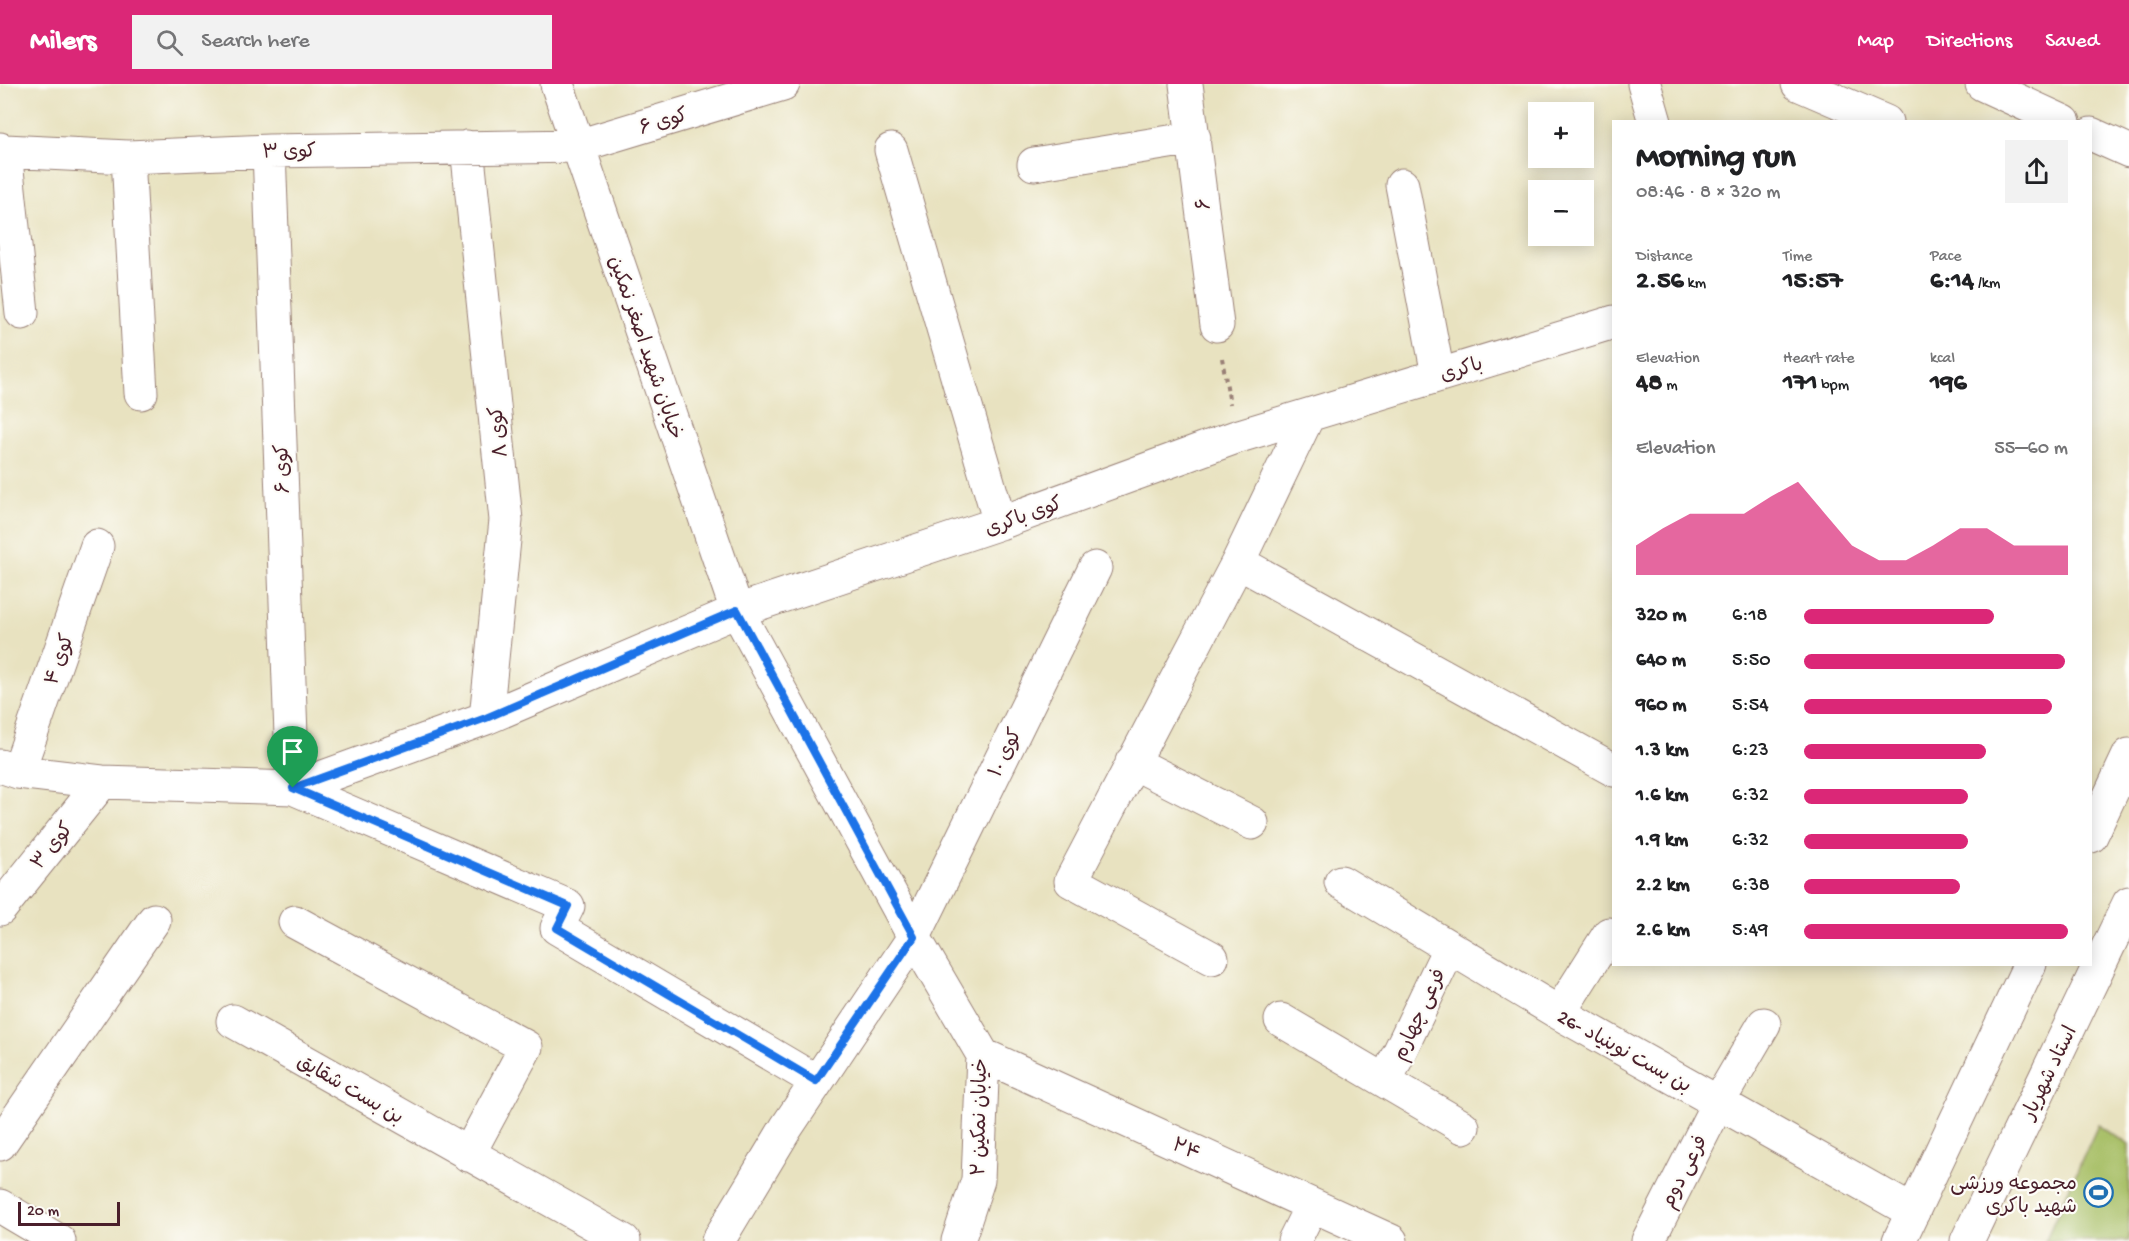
<!DOCTYPE html>
<meta charset="utf-8">
<style>
:root{--surface:#fff;--page:#f2f2f2;--text:#202124;--muted:#757577;--accent:#db2777}
body{margin:0;font-family:"Gochi Hand","Playpen Sans Arabic",sans-serif;background:var(--page);color:var(--text);height:100vh;display:flex;flex-direction:column;font-size:22px;white-space:nowrap}
*{box-sizing:border-box;margin:0}
p{font-size:20px;color:var(--muted)}
.icon{flex:none;width:33px;height:33px;fill:none;stroke:currentColor;stroke-width:2;stroke-linecap:round;stroke-linejoin:round}
.map{position:relative;flex:1;overflow:hidden}
.side{position:absolute;left:1612px;top:36px;width:480px;height:846px;display:flex;flex-direction:column;background:var(--surface);border-radius:0px;box-shadow:0 3px 15px #0003}
.side>*{flex:none}
.fabs{position:absolute;left:1528px;top:18px;display:grid;gap:12px}
.fabs a{display:grid;place-items:center;width:66px;height:66px;border-radius:0px;background:var(--surface);box-shadow:0 3px 15px #0003;font-size:30px}
.scale{position:absolute;left:18px;bottom:15px;width:102px;box-sizing:border-box;padding-left:6px;border:3px solid #4a1f2b;border-top:0;font-size:16px;line-height:21px;white-space:nowrap;color:#4a1f2b;-webkit-text-stroke:4px #fdfcf7;paint-order:stroke}
.pin{position:absolute;display:grid;place-items:center;width:51px;height:51px;color:#fff;margin:-62px -26px;border-radius:50% 50% 50% 0;rotate:-45deg;box-shadow:0 0 6px #0007}
.pin .icon{rotate:45deg}
.round{display:grid;place-items:center;flex:none;width:63px;height:63px;border-radius:0px;background:var(--page)}
.overview{display:flex;align-items:center;justify-content:space-between;height:102px;padding:0 24px}
h1{font-size:33px;font-weight:700;line-height:45px}
.figures{display:grid;grid-template-columns:repeat(3,1fr);gap:9px;height:102px;padding:6px 24px}
.figures div{display:grid;align-content:center}
.figures b{font-size:26px;font-weight:700}
.figures small{font-size:16px;font-weight:400}
.figures p{font-size:16px}
.chart{height:168px;padding:12px 24px}
.chart p{display:flex;justify-content:space-between}
.chart svg{width:100%;height:108px;margin-top:6px;fill:var(--accent);opacity:.7}
ul{padding:0 24px;list-style:none;font-size:20px}
li{display:grid;grid-template-columns:96px 72px 1fr;align-items:center;height:45px}
li i{height:15px;border-radius:8px;background:var(--accent)}
header{display:flex;align-items:center;gap:36px;box-sizing:border-box;height:84px;padding:0 30px;background:var(--accent);color:#fff}
header strong{font-size:28px}
nav{display:flex;gap:33px;margin-inline-start:auto;font-size:21px}
.search{width:420px;height:54px;background:var(--page);display:flex;align-items:center;gap:15px;box-sizing:border-box;padding:0 21px;border-radius:0px;color:var(--muted);font-size:22px}
.map>svg:first-child{display:block}
.green{fill:#a6be64;stroke:#786e48;stroke-width:1.5}
.lines{fill:none;stroke-linecap:round;stroke-linejoin:round}
.street-casing{stroke:#998076;stroke-width:35}
.secondary-casing{stroke:#998076;stroke-width:35}
.primary-casing{stroke:#998076;stroke-width:35}
.path{stroke:#998076;stroke-width:4;stroke-dasharray:4.5 4.5;stroke-linecap:butt}
.street{stroke:#fff;stroke-width:33}
.secondary{stroke:#fff;stroke-width:33}
.primary{stroke:#fff;stroke-width:33}
.route-casing{stroke:#fff;stroke-width:12}
.route{stroke:#1a73e8;stroke-width:8}
.labels{text-anchor:middle;stroke-width:4.5;stroke-linejoin:round;paint-order:stroke}
.street-label{font-size:20px;fill:#4a1f2b;stroke:#fdfcf7}
.poi-label{font-size:20px;fill:#4a1f2b;stroke:#fdfcf7;text-anchor:end}
</style>
<header>
<strong>Milers</strong>
<div class="search"><svg class="icon" aria-label="search" viewBox="0 0 24 24"><circle cx="10" cy="10" r="6"/><path d="M15 15l6 6"/></svg>Search here</div>
<nav><a>Map</a><a>Directions</a><a>Saved</a></nav>
</header>
<div class="map">
<svg width="2129" height="1157" viewBox="0 0 2129 1157">
<rect width="100%" height="100%" fill="#fdfcf7"/>
<filter id="ink" filterUnits="userSpaceOnUse"><feTurbulence type="fractalNoise" baseFrequency=".0167" numOctaves="2"/><feDisplacementMap in="SourceGraphic" scale="12" xChannelSelector="R" yChannelSelector="G"/><feConvolveMatrix kernelMatrix="1 2 1 2 8 2 1 2 1" color-interpolation-filters="sRGB"/></filter>
<filter id="wash" filterUnits="userSpaceOnUse"><feTurbulence type="fractalNoise" baseFrequency=".008" numOctaves="4" result="noise"/><feDisplacementMap in="SourceGraphic" scale="24" xChannelSelector="R" yChannelSelector="G"/><feGaussianBlur stdDeviation="1.35" result="paint"/><feColorMatrix in="noise" values="0 0 0 0 0 0 0 0 0 0 0 0 0 0 0 0 0 1.4 0 .05"/><feComposite in="paint" operator="in"/></filter>
<g filter="url(#wash)">
<rect width="100%" height="100%" fill="#e8e2c0"/>
<path class="green" d="M2098,1041L2129,1061V1157H2045Z"/>
</g>
<g filter="url(#ink)">
<g class="lines">
<defs>
<path id="street" d="M557,0L737,527L914,853L983,971L978,1096L958,1157
M1186,0L1217,241
M1644,0L1655,38
M1798,0L1886,38
M467,63L506,436L486,634
M0,65L5,67L128,73L269,67L578,62L783,0
M891,66L1000,439
M5,67L22,229
M269,67L293,704L568,822L557,844L816,997
M128,73L141,309
M1034,80L1194,54
M1402,101L1438,291
M1238,478L1614,686
M1132,678L1252,739
M0,682L18,688L102,698L293,704L486,634L737,527L1000,439L1236,353L1614,238
M18,688L97,462
M1341,798L1559,929L1913,1128
M0,825L102,698
M295,838L526,963L468,1071
M1212,874L1071,797L1238,478L1308,332
M1559,929L1609,850
M1281,936L1463,1043
M233,937L624,1157
M983,971L1391,1157
M1386,996L1449,865
M0,1060L154,836
M0,1122L59,1157
M718,1157L786,1044L914,853L1095,484
M1294,1157L1312,1121
M1648,1157L1719,1017L1764,940"/>
<path id="secondary" d="M1982,0L2064,38
M2091,50L2129,67"/>
<path id="primary" d="M2091,752L2129,671
M1899,1157L2030,880
M1967,1157L2129,819"/>
</defs>
<use href="#street" class="street-casing"/>
<use href="#secondary" class="secondary-casing"/>
<use href="#primary" class="primary-casing"/>
<path class="path" d="M1222,274L1230,320"/>
<use href="#street" class="street"/>
<use href="#secondary" class="secondary"/>
<use href="#primary" class="primary"/>
</g>
</g>
<g class="lines" filter="url(#ink)">
<defs>
<path id="route" d="M737,526L914,853L816,997L557,844L568,822L293,704L486,634Z"/>
</defs>
<use href="#route" class="route-casing"/>
<use href="#route" class="route"/>
</g>
<defs>
<symbol id="stadium-ring" viewBox="-11 -11 22 22"><circle r="9.5" fill="#fdfcf7" stroke="#1f6fb2" stroke-width="1.5"/><path d="M0-5a6.5 5 0 1 0 0 10a6.5 5 0 1 0 0-10ZM-3.5-1.8h7v3.6h-7Z" fill="#1f6fb2"/></symbol>
</defs>
<g fill-rule="evenodd">
<use href="#stadium-ring" x="2082" y="1092" width="33" height="33"/>
</g>
<g class="labels">
<g class="street-label">
<text transform="translate(663 36) rotate(-17)" y="7">کوی ۶</text>
<text transform="translate(289 66) rotate(-1)" y="7">کوی ۳</text>
<text transform="translate(1202 120) rotate(-97)" y="7">۶</text>
<text transform="translate(647 263) rotate(71)" y="7">خیابان شهید اصغر نمکین</text>
<text transform="translate(1461 284) rotate(-17)" y="7">باکری</text>
<text transform="translate(497 348) rotate(-96)" y="7">کوی ۸</text>
<text transform="translate(281 385) rotate(-92)" y="7">کوی ۶</text>
<text transform="translate(1023 431) rotate(-20)" y="7">کوی باکری</text>
<text transform="translate(58 575) rotate(-71)" y="7">کوی ۴</text>
<text transform="translate(1004 668) rotate(-64)" y="7">کوی ۱۰</text>
<text transform="translate(51 761) rotate(-51)" y="7">کوی ۳</text>
<text transform="translate(1418 930) rotate(-65)" y="7">فرعی چهارم</text>
<text transform="translate(1625 966) rotate(29)" y="7">26- بن بست نوبنیاد</text>
<text transform="translate(2048 988) rotate(-64)" y="7">استاد شهریار</text>
<text transform="translate(351 1004) rotate(30)" y="7">بن بست شقایق</text>
<text transform="translate(978 1033) rotate(-89)" y="7">خیابان نمکین ۲</text>
<text transform="translate(1187 1064) rotate(24)" y="7">۲۴</text>
<text transform="translate(1683 1087) rotate(-63)" y="7">فرعی دوم</text>
</g>
<g class="poi-label">
<text x="2077" y="1105">مجموعه ورزشی<tspan x="2077" dy="23">شهید باکری</tspan></text>
</g>
</g>
</svg>
<div class="fabs">
<a>+</a>
<a>−</a>
</div>
<div class="scale">20 m</div>
<div class="pin" style="left:293px;top:704px;background:#1e9e55"><svg class="icon" aria-label="arrive" viewBox="0 0 24 24"><path d="M6 21V4h12l-3 4 3 4H6"/></svg></div>
<section class="side">
<div class="overview"><div><h1>Morning run</h1><p>08:46 · 8 × 320 m</p></div><a class="round"><svg class="icon" aria-label="share" viewBox="0 0 24 24"><path d="M12 15V3M7 8l5-5 5 5M5 13v7h14v-7"/></svg></a></div>
<div class="figures">
<div><p>Distance</p><b>2.56<small> km</small></b></div>
<div><p>Time</p><b>15:57</b></div>
<div><p>Pace</p><b>6:14<small> /km</small></b></div>
</div>
<div class="figures">
<div><p>Elevation</p><b>48<small> m</small></b></div>
<div><p>Heart rate</p><b>171<small> bpm</small></b></div>
<div><p>kcal</p><b>196</b></div>
</div>
<div class="chart"><p><span>Elevation</span>55–60 m</p>
<svg viewBox="0 0 160 44" preserveAspectRatio="none"><path d="M0 44V32L10 25L20 19L30 19L40 19L50 12L60 6L70 19L80 32L90 38L100 38L110 32L120 25L130 25L140 32L150 32L160 32V44z"/></svg>
</div>
<ul>
<li><b>320 m</b>6:18<i style="width:72%"></i></li>
<li><b>640 m</b>5:50<i style="width:99%"></i></li>
<li><b>960 m</b>5:54<i style="width:94%"></i></li>
<li><b>1.3 km</b>6:23<i style="width:69%"></i></li>
<li><b>1.6 km</b>6:32<i style="width:62%"></i></li>
<li><b>1.9 km</b>6:32<i style="width:62%"></i></li>
<li><b>2.2 km</b>6:38<i style="width:59%"></i></li>
<li><b>2.6 km</b>5:49<i style="width:100%"></i></li>
</ul>
</section>
</div>
